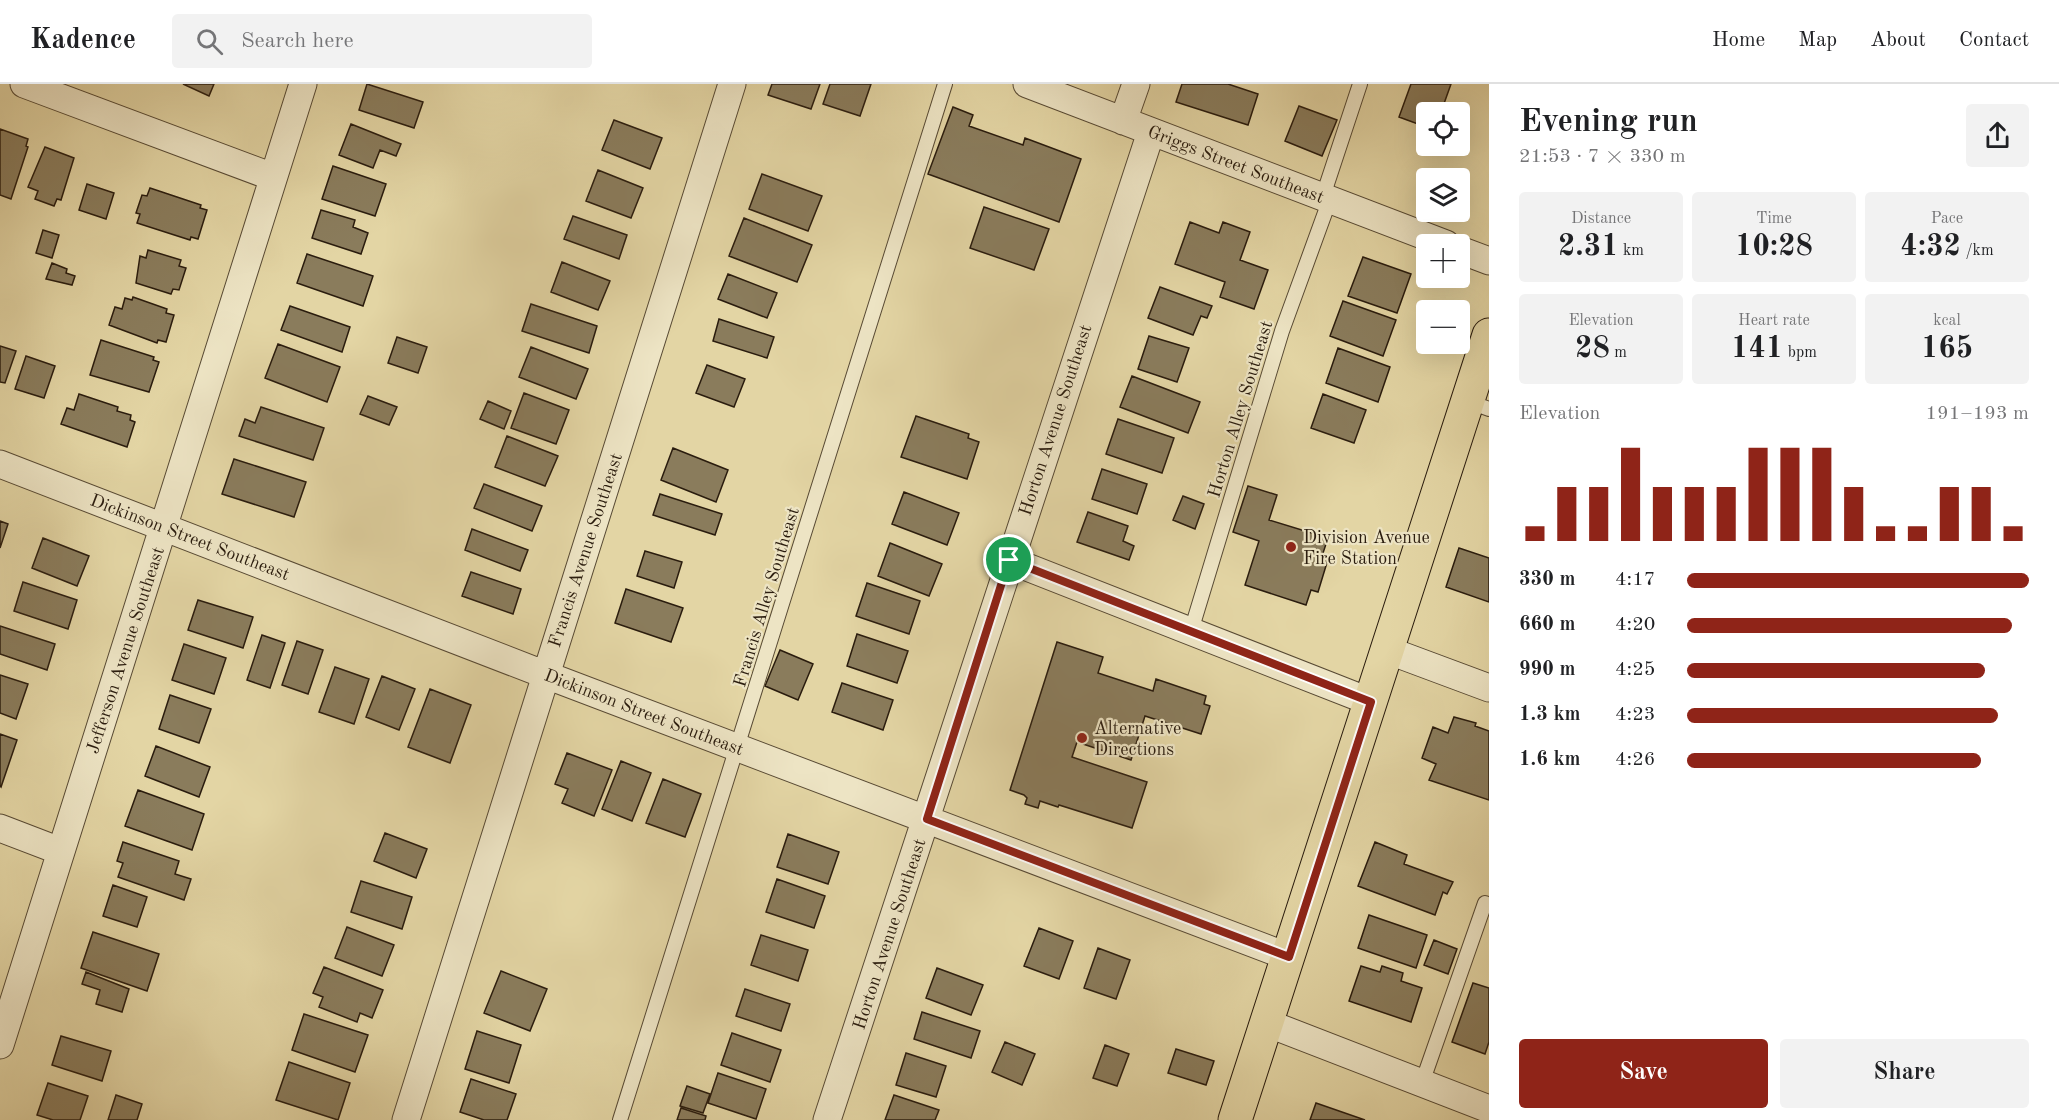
<!DOCTYPE html>
<meta charset="utf-8">
<style>
:root{--surface:#fff;--page:#f2f2f2;--text:#202124;--muted:#757577;--line:#e0e0e0;--accent:#8f2418}
body{margin:0;font-family:"Old Standard TT",serif;background:var(--page);color:var(--text);height:100vh;display:flex;flex-direction:column;font-size:22px;white-space:nowrap}
*{box-sizing:border-box;margin:0}
p{font-size:20px;color:var(--muted)}
.icon{flex:none;width:33px;height:33px;fill:none;stroke:currentColor;stroke-width:2;stroke-linecap:round;stroke-linejoin:round}
.map{position:relative;flex:1;overflow:hidden}
.sheet{display:flex;flex-direction:column;background:var(--surface);width:570px}
.sheet>*{flex:none}
.buttons{position:absolute;left:1416px;top:18px;display:grid;gap:12px}
.buttons a{display:grid;place-items:center;width:54px;height:54px;border-radius:6px;background:var(--surface);box-shadow:0 6px 24px #0002;font-size:30px}
.pin{position:absolute;display:grid;place-items:center;width:51px;height:51px;color:#fff;margin:-26px;border:3px solid #fff;border-radius:50%;box-shadow:0 2px 6px #0007}
.round{display:grid;place-items:center;flex:none;width:63px;height:63px;border-radius:6px;background:var(--page)}
.overview{display:flex;align-items:center;justify-content:space-between;height:102px;padding:0 30px}
h1{font-size:33px;font-weight:600;line-height:45px}
.metrics{display:grid;grid-template-columns:repeat(3,1fr);gap:9px;height:102px;padding:6px 30px}
.metrics div{display:grid;align-content:center;border-radius:6px;background:var(--page);text-align:center}
.metrics b{font-size:30px;font-weight:600}
.metrics small{font-size:16px;font-weight:400}
.metrics p{font-size:16px}
.chart{height:168px;padding:12px 30px}
.chart p{display:flex;justify-content:space-between}
.chart svg{width:100%;height:108px;margin-top:6px;stroke:var(--accent);stroke-width:6}
.button{display:flex;gap:12px;margin-top:auto;padding:12px 30px}
.button a{flex:1;height:69px;border-radius:6px;background:var(--accent);color:#fff;font-size:24px;font-weight:600;line-height:69px;text-align:center}
.button a+a{background:var(--page);color:var(--text)}
ul{padding:0 30px;list-style:none;font-size:20px}
li{display:grid;grid-template-columns:96px 72px 1fr;align-items:center;height:45px}
li i{height:15px;border-radius:8px;background:var(--accent)}
header{display:flex;align-items:center;gap:36px;box-sizing:border-box;height:84px;padding:0 30px;background:var(--surface);border-bottom:2px solid var(--line)}
header strong{font-size:28px}
nav{display:flex;gap:33px;margin-inline-start:auto;font-size:21px}
.search{width:420px;height:54px;background:var(--page);display:flex;align-items:center;gap:15px;box-sizing:border-box;padding:0 21px;border-radius:6px;color:var(--muted);font-size:22px}
main{display:flex;flex:1;min-height:0}
.map>svg:first-child{display:block}
.building{fill:#8a7c5c;stroke:#2a1c0e;stroke-width:1.5}
.lines{fill:none;stroke-linecap:round;stroke-linejoin:round}
.service-casing{stroke:#584a34;stroke-width:16}
.minor-casing{stroke:#584a34;stroke-width:29}
.primary-casing{stroke:#2a1c0e;stroke-width:35}
.service{stroke:#ede4c4;stroke-width:14}
.minor{stroke:#ede4c4;stroke-width:27}
.primary{stroke:#e3d5a4;stroke-width:33}
.route-casing{stroke:#fff;stroke-width:12}
.route{stroke:#8f2418;stroke-width:8}
.poi-dot{fill:#8f2418;stroke:#ede4c4;stroke-width:2}
.labels{text-anchor:middle;stroke-width:4.5;stroke-linejoin:round;paint-order:stroke}
.street-label{font-size:18px;fill:#2a1c0e;stroke:#ede4c4}
.poi-label{font-size:18px;fill:#2a1c0e;stroke:#ede4c4;text-anchor:start}
</style>
<header>
<strong>Kadence</strong>
<div class="search"><svg class="icon" aria-label="search" viewBox="0 0 24 24"><circle cx="10" cy="10" r="6"/><path d="M15 15l6 6"/></svg>Search here</div>
<nav><a>Home</a><a>Map</a><a>About</a><a>Contact</a></nav>
</header>
<main>
<div class="map">
<svg width="1489" height="1036" viewBox="0 0 1489 1036">
<rect width="100%" height="100%" fill="#e3d5a4"/>
<filter id="stains"><feTurbulence type="fractalNoise" baseFrequency=".00333" numOctaves="4"/><feColorMatrix values="0 0 0 0 .2 0 0 0 0 .09 0 0 0 0 .02 0 0 0 .5 -.17"/></filter>
<radialGradient id="worn" r=".72"><stop offset=".6" stop-color="#630" stop-opacity="0"/><stop offset="1" stop-color="#630" stop-opacity=".3"/></radialGradient>
<path class="building" d="M183,0H214L209,12Z
M367,0L423,18L414,44L359,26Z
M772,0H820L811,25L768,11Z
M830,0H871L860,32L823,20Z
M1182,0H1228L1258,10L1248,41L1176,18Z
M1411,0H1451L1441,28H1426V43L1399,33Z
M1299,22L1337,36L1322,72L1285,57Z
M953,23L973,31L969,42L1023,61L1025,54L1081,75L1059,138L928,90Z
M614,36L662,54L650,85L602,66Z
M351,40L401,60L396,72L380,66L373,84L339,71Z
M0,45L28,55L26,62L28,63L11,115L0,111Z
M45,63L74,74L61,116L57,115L54,122L35,115L38,107L28,103Z
M333,82L386,100L375,132L322,115Z
M598,86L643,104L631,134L586,117Z
M762,90L822,112L808,147L749,125Z
M87,100L114,109L106,135L79,126Z
M150,104L201,121L200,124L207,126L198,155L191,153L190,156L137,139L140,130L136,129L142,111L147,112Z
M984,123L1049,145L1034,186L970,164Z
M321,126L355,136L353,143L368,149L361,170L312,154Z
M573,132L627,151L619,175L564,155Z
M744,134L812,161L797,198L729,172Z
M1190,138L1219,149L1223,138L1250,148L1240,176L1268,186L1254,225L1220,213L1225,198L1175,180Z
M43,146L59,151L52,174L36,169Z
M148,166L181,176L179,182L186,184L179,206L173,205L171,210L136,199L140,172L146,174Z
M307,170L373,192L363,222L297,199Z
M1363,173L1411,190L1397,229L1348,212Z
M562,178L610,197L598,226L551,208Z
M52,179L67,185L66,189L75,192L72,201L46,195Z
M728,190L777,209L767,234L718,215Z
M1160,203L1212,222L1207,234L1201,232L1193,251L1148,234Z
M133,213L167,225L166,229L174,231L166,258L158,256L157,259L109,241L115,223L122,225L125,214L132,216Z
M1343,217L1396,236L1383,272L1330,252Z
M531,220L597,242L589,269L522,247Z
M290,222L350,243L342,268L281,246Z
M719,235L774,253L767,274L713,257Z
M1149,252L1189,264L1177,298L1138,285Z
M397,253L427,263L418,289L388,279Z
M101,256L154,273L153,276L159,278L149,308L90,291Z
M278,260L340,283L327,318L265,294Z
M0,262L16,267L5,299L0,298Z
M531,263L588,285L576,315L519,293Z
M1338,264L1390,283L1378,318L1326,299Z
M26,272L55,282L44,314L15,305Z
M707,281L745,295L734,323L696,309Z
M1132,292L1200,318L1188,349L1120,323Z
M524,309L569,326L556,360L511,344Z
M79,310L118,323L117,327L131,331L130,336L135,338L127,363L61,340L67,324L74,326Z
M1323,310L1366,326L1354,359L1311,344Z
M368,312L397,323L389,341L360,330Z
M488,317L511,327L504,345L480,335Z
M261,323L324,344L313,376L239,352L245,335L255,339Z
M916,332L969,350L968,354L979,358L967,395L901,373Z
M1118,335L1174,354L1162,389L1106,370Z
M507,352L558,372L545,402L495,383Z
M673,364L728,386L716,418L661,396Z
M234,375L306,398L294,433L222,410Z
M1102,385L1147,400L1137,430L1092,415Z
M484,400L542,422L532,447L474,424Z
M1248,402L1277,411L1269,436L1328,454L1323,469L1329,472L1318,508L1311,506L1306,521L1245,501L1259,457L1233,448Z
M904,408L959,429L947,461L892,440Z
M660,410L722,430L715,451L653,431Z
M1183,412L1204,420L1195,445L1173,436Z
M1088,428L1128,442L1123,457L1134,462L1129,476L1077,458Z
M0,437L8,440L0,464Z
M472,445L528,466L520,487L465,466Z
M43,454L89,472L77,502L32,484Z
M890,459L942,480L929,512L878,492Z
M1459,464L1489,474V518L1446,503Z
M645,467L682,478L674,504L637,492Z
M471,488L521,505L513,530L462,512Z
M23,498L77,516L68,545L14,527Z
M867,499L920,517L909,550L856,532Z
M626,505L683,524L671,558L615,539Z
M198,516L253,533L243,564L188,546Z
M0,542L55,560L47,586L0,570Z
M857,550L908,567L897,599L847,582Z
M262,551L285,559L270,604L247,596Z
M297,557L323,566L308,610L282,601Z
M1057,558L1103,573L1098,589L1153,607L1156,595L1206,612L1204,620L1210,622L1201,650L1145,632L1131,676L1077,658L1072,673L1147,698L1132,744L1059,721L1058,723L1040,717L1038,724L1025,720L1027,714L1024,711L1010,706Z
M184,560L226,574L214,610L172,596Z
M780,566L813,580L798,616L765,602Z
M335,583L369,595L354,640L319,628Z
M0,591L28,600L16,635L0,629Z
M382,592L415,605L399,646L366,633Z
M842,599L893,616L883,646L832,628Z
M430,605L471,621L450,679L408,663Z
M170,611L211,625L199,659L159,645Z
M1454,633L1476,639L1475,642L1489,647V716L1429,696L1436,680L1422,674L1433,643L1448,649Z
M0,650L17,656L1,703L0,702Z
M156,662L210,683L199,713L145,692Z
M567,669L612,686L594,732L562,719L568,705L555,700Z
M621,677L651,689L632,737L602,725Z
M663,695L701,710L685,753L646,739Z
M138,706L204,730L192,766L125,742Z
M385,749L427,765L416,794L374,777Z
M788,750L839,768L828,800L777,783Z
M123,758L179,777L175,790L191,795L184,816L118,793L123,779L117,777Z
M1375,758L1407,771L1404,780L1453,798L1447,810L1443,808L1435,831L1358,802Z
M777,795L825,812L814,844L766,828Z
M361,797L412,813L402,845L351,828Z
M113,801L147,813L137,843L103,832Z
M1369,831L1427,851L1416,884L1358,864Z
M347,843L394,861L382,892L335,874Z
M1039,844L1073,857L1059,895L1024,882Z
M93,848L159,870L147,907L81,884Z
M761,851L808,866L798,897L751,881Z
M1434,856L1457,865L1448,890L1424,881Z
M1098,864L1130,876L1116,915L1084,904Z
M1361,882L1380,888L1382,882L1403,889L1401,897L1422,904L1411,938L1349,917Z
M324,883L383,906L372,934L360,929L357,938L319,923L323,913L313,909Z
M937,884L983,901L971,931L926,914Z
M501,887L547,905L530,947L484,929Z
M86,888L129,905L122,928L96,920L100,906L82,900Z
M1473,899L1489,904V958L1485,970L1452,958Z
M745,905L790,920L781,947L736,932Z
M922,928L980,947L971,974L914,955Z
M304,930L368,951L355,988L292,966Z
M477,947L521,961L509,999L465,985Z
M732,949L781,966L770,998L721,981Z
M61,952L111,967L102,997L52,981Z
M1005,958L1035,970L1022,1001L992,988Z
M1105,961L1129,970L1117,1002L1093,994Z
M1176,965L1214,977L1206,1001L1168,989Z
M906,969L946,982L936,1013L896,1001Z
M289,978L350,999L338,1036L276,1016Z
M718,989L766,1005L756,1035L708,1019Z
M471,995L516,1010L507,1036H484L460,1028Z
M48,999L88,1012L80,1036H53L37,1031Z
M687,1002L710,1010L703,1029L680,1022Z
M116,1011L142,1020L137,1036H108Z
M894,1011L939,1026L935,1036H885Z
M1316,1019L1365,1036H1310Z
M681,1024L706,1032L705,1036H677Z"/>
<g class="lines">
<defs>
<path id="service" d="M1323,112L1360,0
M1467,317L1489,325
M1191,547L1282,247L1330,115
M1422,999L1485,819
M620,1036L945,0"/>
<path id="minor" d="M24,0L273,93
M1027,0L1446,160
M1123,37L1136,0
M1460,166L1489,177
M0,380L546,591L1289,873
M1009,476L1371,618
M1387,566L1489,604
M0,744L60,767
M1267,939L1489,1025
M0,961L303,0
M406,1036L732,0
M827,1036L1151,48"/>
<path id="primary" d="M1235,1036L1489,251"/>
</defs>
<use href="#service" class="service-casing"/>
<use href="#minor" class="minor-casing"/>
<use href="#primary" class="primary-casing"/>
<use href="#service" class="service"/>
<use href="#minor" class="minor"/>
<use href="#primary" class="primary"/>
</g>
<g class="lines">
<defs>
<path id="route" d="M1009,476L1371,618L1289,873L927,735Z"/>
</defs>
<use href="#route" class="route-casing"/>
<use href="#route" class="route"/>
</g>
<g class="poi-dot">
<circle cx="1291" cy="463" r="6"/>
<circle cx="1082" cy="654" r="6"/>
</g>
<g class="labels">
<g class="street-label">
<text transform="translate(1236 80) rotate(21)" y="6">Griggs Street Southeast</text>
<text transform="translate(1240 325) rotate(-73)" y="6">Horton Alley Southeast</text>
<text transform="translate(1055 336) rotate(-72)" y="6">Horton Avenue Southeast</text>
<text transform="translate(190 453) rotate(21)" y="6">Dickinson Street Southeast</text>
<text transform="translate(585 466) rotate(-72)" y="6">Francis Avenue Southeast</text>
<text transform="translate(766 513) rotate(-73)" y="6">Francis Alley Southeast</text>
<text transform="translate(125 566) rotate(-72)" y="6">Jefferson Avenue Southeast</text>
<text transform="translate(644 628) rotate(21)" y="6">Dickinson Street Southeast</text>
<text transform="translate(889 850) rotate(-72)" y="6">Horton Avenue Southeast</text>
</g>
<g class="poi-label">
<text x="1303" y="459">Division Avenue<tspan x="1303" dy="21">Fire Station</tspan></text>
<text x="1094" y="650">Alternative<tspan x="1094" dy="21">Directions</tspan></text>
</g>
</g>
<rect width="100%" height="100%" filter="url(#stains)"/>
<rect width="100%" height="100%" fill="url(#worn)"/>
</svg>
<div class="buttons">
<a><svg class="icon" aria-label="locate" viewBox="0 0 24 24"><circle cx="12" cy="12" r="6"/><path d="M12 2v4M12 18v4M2 12h4M18 12h4"/></svg></a>
<a><svg class="icon" aria-label="layers" viewBox="0 0 24 24"><path d="M12 4l9 5-9 5-9-5zM3 14l9 5 9-5"/></svg></a>
<a>+</a>
<a>−</a>
</div>
<div class="pin" style="left:1009px;top:476px;background:#1e9e55"><svg class="icon" aria-label="arrive" viewBox="0 0 24 24"><path d="M6 21V4h12l-3 4 3 4H6"/></svg></div>
</div>
<section class="sheet">
<div class="overview"><div><h1>Evening run</h1><p>21:53 · 7 × 330 m</p></div><a class="round"><svg class="icon" aria-label="share" viewBox="0 0 24 24"><path d="M12 15V3M7 8l5-5 5 5M5 13v7h14v-7"/></svg></a></div>
<div class="metrics">
<div><p>Distance</p><b>2.31<small> km</small></b></div>
<div><p>Time</p><b>10:28</b></div>
<div><p>Pace</p><b>4:32<small> /km</small></b></div>
</div>
<div class="metrics">
<div><p>Elevation</p><b>28<small> m</small></b></div>
<div><p>Heart rate</p><b>141<small> bpm</small></b></div>
<div><p>kcal</p><b>165</b></div>
</div>
<div class="chart"><p><span>Elevation</span>191–193 m</p>
<svg viewBox="0 0 160 44" preserveAspectRatio="none"><path d="M5 44V38M15 44V22M25 44V22M35 44V6M45 44V22M55 44V22M65 44V22M75 44V6M85 44V6M95 44V6M105 44V22M115 44V38M125 44V38M135 44V22M145 44V22M155 44V38"/></svg>
</div>
<ul>
<li><b>330 m</b>4:17<i style="width:100%"></i></li>
<li><b>660 m</b>4:20<i style="width:95%"></i></li>
<li><b>990 m</b>4:25<i style="width:87%"></i></li>
<li><b>1.3 km</b>4:23<i style="width:91%"></i></li>
<li><b>1.6 km</b>4:26<i style="width:86%"></i></li>
</ul>
<div class="button"><a>Save</a><a>Share</a></div>
</section>
</main>
